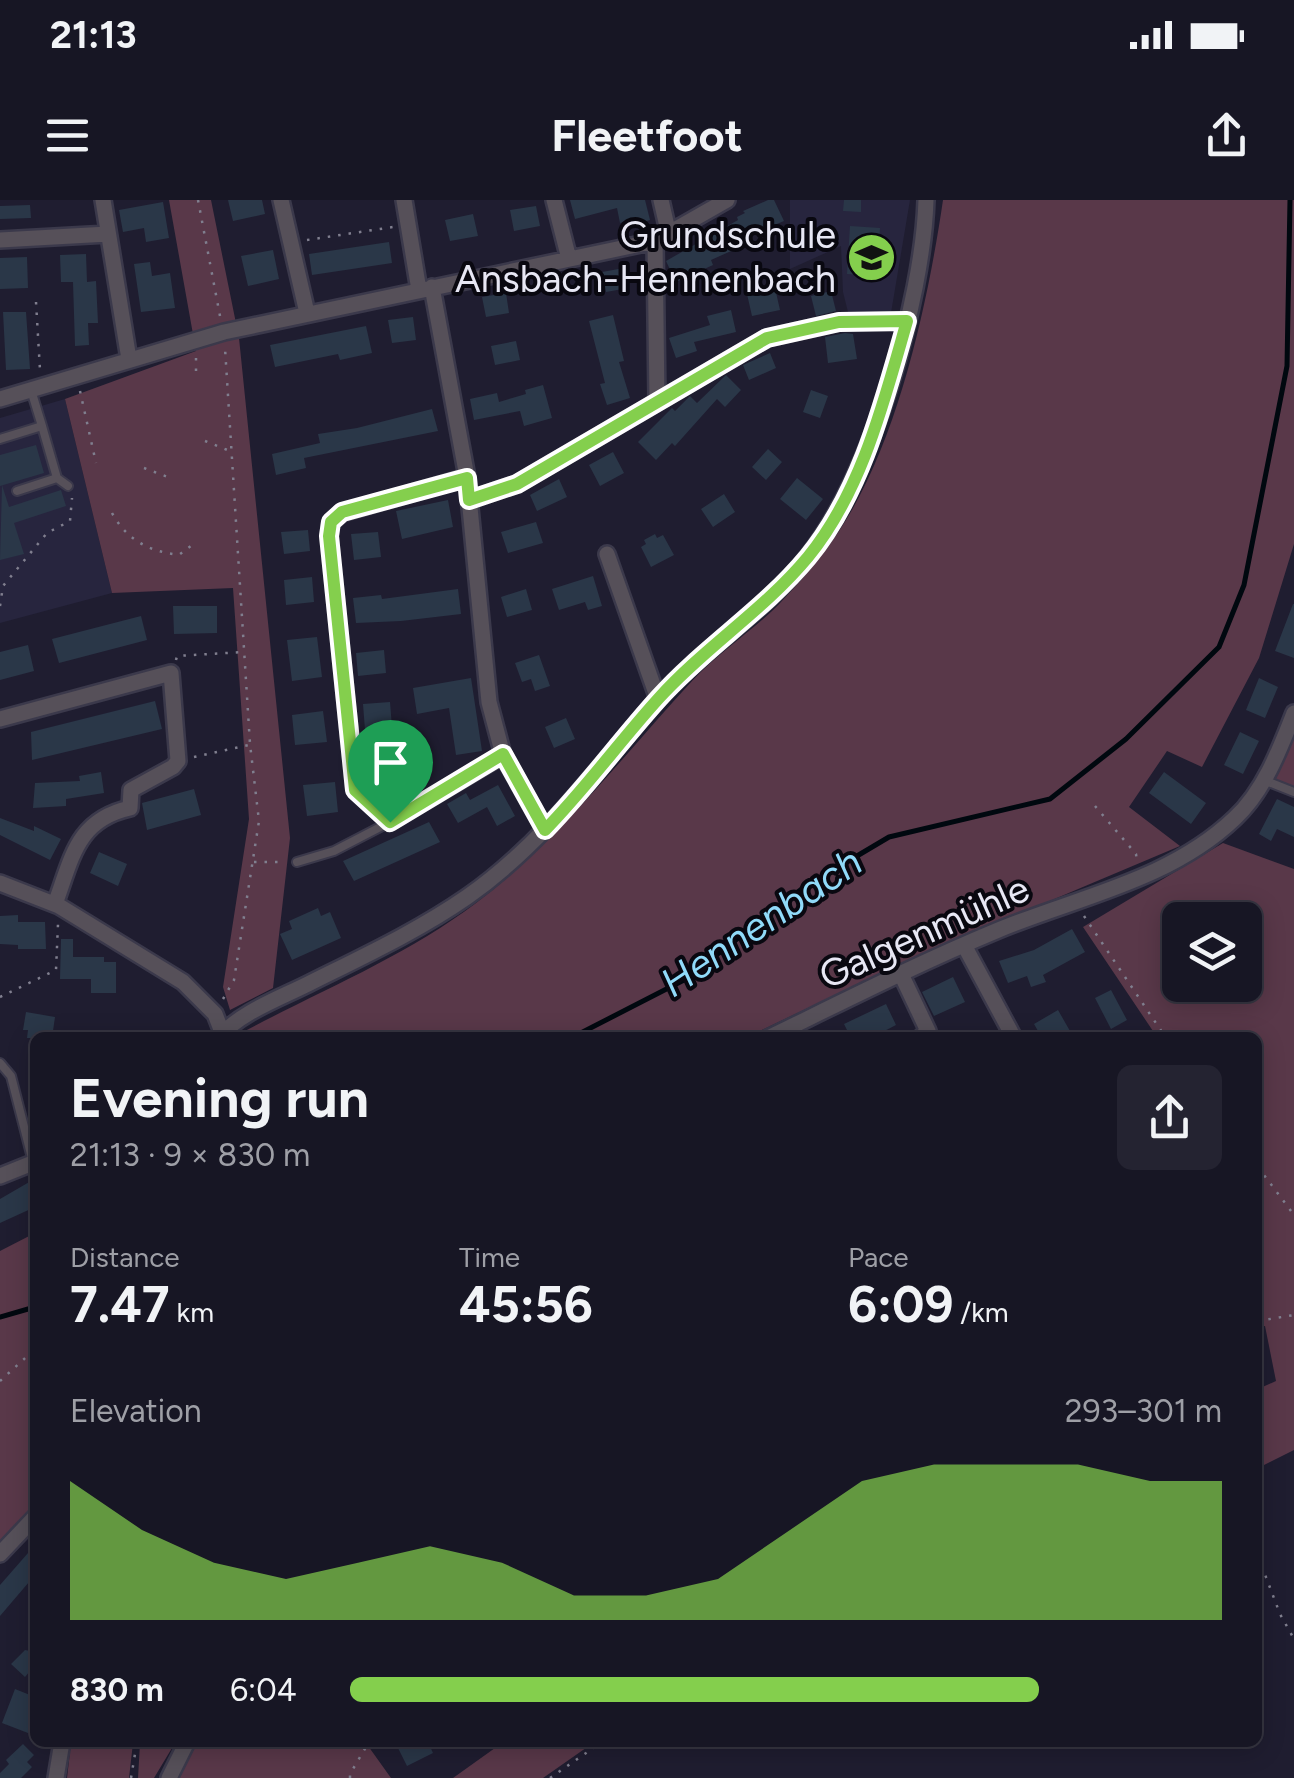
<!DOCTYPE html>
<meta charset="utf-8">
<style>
:root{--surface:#171624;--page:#242331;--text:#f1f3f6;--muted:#9e9fa6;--line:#363541;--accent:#84cf4d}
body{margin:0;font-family:Figtree,sans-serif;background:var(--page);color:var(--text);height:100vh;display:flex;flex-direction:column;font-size:38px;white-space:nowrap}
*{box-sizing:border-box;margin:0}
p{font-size:32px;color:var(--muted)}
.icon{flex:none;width:55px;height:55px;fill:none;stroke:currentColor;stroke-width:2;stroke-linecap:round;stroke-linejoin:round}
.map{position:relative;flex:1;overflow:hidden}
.sheet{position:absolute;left:30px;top:832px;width:1232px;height:715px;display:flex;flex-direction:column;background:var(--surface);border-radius:15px;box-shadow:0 5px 25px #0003,0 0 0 2px var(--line)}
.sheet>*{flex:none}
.buttons{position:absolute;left:1162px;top:702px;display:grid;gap:20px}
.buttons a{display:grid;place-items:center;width:100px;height:100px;border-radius:15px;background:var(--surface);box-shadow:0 5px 25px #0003,0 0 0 2px var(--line);font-size:50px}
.pin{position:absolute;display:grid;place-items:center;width:85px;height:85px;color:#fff;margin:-102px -42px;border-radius:50% 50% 50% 0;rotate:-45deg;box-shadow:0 0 10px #0007}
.pin .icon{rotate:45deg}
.round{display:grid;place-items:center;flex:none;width:105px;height:105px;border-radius:15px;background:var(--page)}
.headline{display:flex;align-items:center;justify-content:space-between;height:170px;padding:0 40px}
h1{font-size:55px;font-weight:700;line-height:75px}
.figures{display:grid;grid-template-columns:repeat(3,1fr);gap:15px;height:170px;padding:10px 40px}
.figures div{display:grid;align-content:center}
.figures b{font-size:50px;font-weight:700}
.figures small{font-size:28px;font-weight:400}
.figures p{font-size:28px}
.chart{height:280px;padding:20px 40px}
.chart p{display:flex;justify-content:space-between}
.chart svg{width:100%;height:180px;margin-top:10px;fill:var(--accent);opacity:.7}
ul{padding:0 40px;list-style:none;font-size:32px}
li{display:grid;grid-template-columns:160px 120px 1fr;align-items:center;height:75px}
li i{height:25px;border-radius:12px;background:var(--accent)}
.status{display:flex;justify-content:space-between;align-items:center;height:70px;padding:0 50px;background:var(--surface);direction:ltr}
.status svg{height:28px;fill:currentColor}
header{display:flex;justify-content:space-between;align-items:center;height:130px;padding:0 40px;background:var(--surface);font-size:45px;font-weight:700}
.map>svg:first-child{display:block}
.built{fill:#27253e}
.green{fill:#593849;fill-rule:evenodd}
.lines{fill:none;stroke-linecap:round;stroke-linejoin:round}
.stream{stroke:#00080f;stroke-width:5}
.building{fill:#2a3748}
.lane-casing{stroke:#3b394b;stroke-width:12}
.street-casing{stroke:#3b394b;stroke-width:20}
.path{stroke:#807f8f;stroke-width:2.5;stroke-dasharray:2.5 8;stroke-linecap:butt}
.lane{stroke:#565059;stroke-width:8}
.street{stroke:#565059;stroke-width:15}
.route-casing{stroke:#fff;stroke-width:20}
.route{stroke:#84cf4d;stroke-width:12}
.labels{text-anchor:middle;stroke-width:8;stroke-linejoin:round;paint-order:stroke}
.poi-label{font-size:38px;fill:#e7e7f4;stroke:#090810;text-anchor:end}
.street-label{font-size:38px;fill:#e7e7f4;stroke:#090810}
.water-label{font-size:40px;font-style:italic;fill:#90daf9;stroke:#090810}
</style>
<div class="status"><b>21:13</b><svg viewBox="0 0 49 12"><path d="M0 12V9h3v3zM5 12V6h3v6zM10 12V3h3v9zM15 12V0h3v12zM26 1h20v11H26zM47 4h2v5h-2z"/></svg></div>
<header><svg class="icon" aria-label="menu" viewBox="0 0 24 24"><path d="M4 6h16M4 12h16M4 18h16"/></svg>Fleetfoot<svg class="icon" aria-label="share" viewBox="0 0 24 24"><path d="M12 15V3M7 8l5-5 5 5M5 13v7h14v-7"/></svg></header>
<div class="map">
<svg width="1294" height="1578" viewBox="0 0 1294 1578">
<rect width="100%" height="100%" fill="#1f1d30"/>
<path class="built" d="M790,0H910L891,113L849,116L843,92L841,46L790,69Z
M65,199L112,393L0,423V218Z"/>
<path class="green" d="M169,0H211L239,138L290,638L273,788L230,810L223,787L249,619L233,388L112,393L65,199L196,151Z
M943,0H1294V344L1259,458L1202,567L1167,551L1129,607L1180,646L905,762L747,837L232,838C314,793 402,759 476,703C559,640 622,557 692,481C716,455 746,435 772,411C790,394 806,373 822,354C893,268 927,109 943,0Z
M1294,529V589L1270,582Z
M1223,643L1294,669V1250L1258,1268V1189L1276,1181L1265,1126L1258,1127V838L1157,837L1083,727ZM1180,720H1245V785H1180Z
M35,1033V1305L0,1343V1051Z
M197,1542L366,1543L391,1578H177Z
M71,1543H133L129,1578H67Z
M140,1543H175L154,1578H138Z
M502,1543V1542L593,1543L543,1578H453Z"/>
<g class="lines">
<path class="stream" d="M571,838L684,780L803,688L889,637L1050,599L1126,539L1219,447L1244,385L1287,166L1290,0
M0,1117L35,1107"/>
</g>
<path class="building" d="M228,0H262L265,14L233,21Z
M570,0H645L650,20L634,25L633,19L620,23L617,8L575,19Z
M768,0H774L784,21L746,37L749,43L711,60L713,65L676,82L666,61L738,20L737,17L745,13L743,11Z
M844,0H861V12L843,11Z
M163,2L169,38L146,42L144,28L123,32L119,10Z
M30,5L31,18L0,19V6Z
M536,6L540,26L514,31L510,10Z
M473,14L478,36L450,41L445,20Z
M850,26L880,28L877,76L847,74Z
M389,42L392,63L312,75L309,54Z
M273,50L279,79L248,86L241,56Z
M86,54L87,82L96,81L98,123H88L89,145L75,146L73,82H61L60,55Z
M27,57L28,88L0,89V58Z
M150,62L152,76L170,73L175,108L141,112L134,64Z
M624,68L628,88L606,92L602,72Z
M775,88L780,110L752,116L747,94Z
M831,91L836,111L816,116L811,96Z
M506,93L509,113L486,117L482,97Z
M731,110L736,132L694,142L697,151L676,158L669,138L710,125L707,116Z
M3,112H26L30,169L6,170Z
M613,115L624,161L619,162L630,198L607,205L600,184L605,183L589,121Z
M413,117L416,140L392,143L388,120Z
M366,126L372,153L340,160L338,154L275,167L270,145Z
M845,133L853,134L857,159L828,163L825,137Z
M516,141L520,160L495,165L491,146Z
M770,153L776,168L749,180L743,165Z
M726,175L741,190L725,207L717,199L675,246L672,243L656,260L638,242L672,208L675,211L690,196L697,203Z
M543,185L552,218L524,226L520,211L474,220L470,199L497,193L499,202L526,194L525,190Z
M811,190L828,196L820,218L803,212Z
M432,209L438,231L304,258L306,268L276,275L272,254L320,243L318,234L357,228Z
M36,245L44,273L0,286V255Z
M768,249L782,262L766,280L752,267Z
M613,252L624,273L600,286L589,265Z
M797,278L823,299L806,320L780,299Z
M559,279L567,297L537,311L530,295Z
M2,285L9,307L61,290L66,306L14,323L24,354L0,360Z
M724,294L735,312L713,327L701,309Z
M448,300L453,327L402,339L396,311Z
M536,322L543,343L508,353L501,332Z
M308,330L310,351L284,354L281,332Z
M378,332L381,357L354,360L351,334Z
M655,334L657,338L663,335L674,355L651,367L641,347L646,344L644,340Z
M593,376L602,406L588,410L585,402L559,410L552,389Z
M312,377L314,402L286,405L284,380Z
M458,389L461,414L401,421L356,423L353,398L381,395L382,399Z
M526,389L532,410L507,417L501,397Z
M1293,404H1294V458L1275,451Z
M173,406H217V433L174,434Z
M141,416L147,440L59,463L52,439Z
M317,437L322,477L292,481L287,440Z
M28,445L34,471L0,480V452Z
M384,450L386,473L358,476L356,453Z
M539,455L550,486L535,491L531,479L522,482L515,463Z
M471,478L482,551L456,555L449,508L417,514L413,488Z
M1259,478L1278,487L1265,518L1246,510Z
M155,501L162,529L32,560L31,532Z
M390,502L392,527L365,530L363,504Z
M323,511L327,542L295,545L292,515Z
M566,518L575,539L554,548L545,527Z
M1240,532L1259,541L1243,574L1224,565Z
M401,555L403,580L375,582L373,557Z
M101,572L104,593L66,599V606L33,608L35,583L80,581L79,576Z
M1164,572L1206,603L1191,624L1149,593Z
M335,582L338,612L307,616L303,585Z
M498,585L515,616L497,626L487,607L458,623L447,604L466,593L470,600Z
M194,589L201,615L147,630L142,603Z
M1277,599L1294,607V637L1277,629L1271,641L1259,634Z
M0,618L34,631V626L61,639L50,660L0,635Z
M429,622L440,642L354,681L343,661Z
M99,652L127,664L118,686L90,673Z
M318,708L321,716L330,712L341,738L292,760L280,734L292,729L289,721Z
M18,715V722H45L46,749H18V745L0,744V716Z
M1072,729L1085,752L1043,775L1046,782L1031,787L1027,776L1008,783L999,761L1034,750Z
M61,739H73V757H104V762H116V793H91V779H60Z
M953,777L965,802L934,816L922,792Z
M1111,790L1127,820L1111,829L1095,798Z
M886,804L896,825L871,838H851L844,824Z
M1058,810L1070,831L1058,838H1042L1034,824Z
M26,812L55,817L52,838H27L28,830H23Z
M31,981L35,988V1007L0,1023V999Z
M35,1345V1375L0,1416V1385Z
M25,1450L35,1452V1465L25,1477L11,1464Z
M15,1489L35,1497V1516L28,1533L2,1523Z
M395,1542H428L433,1553L407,1566Z
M23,1544L34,1555L27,1562L32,1567L21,1578H0V1573L9,1564L6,1560Z"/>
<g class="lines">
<defs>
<path id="lane" d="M42,226L57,278L68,286
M0,239L42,226L31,190
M17,291L57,278
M1266,581L1294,592
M297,662L334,651L390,622
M0,863L11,876L33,962"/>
<path id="street" d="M103,0L129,159
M281,0L307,113
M404,0L419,90
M554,0L569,59
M661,0L669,35
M0,40L108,34
M655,41L657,201
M432,87L467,277L489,502L503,555L545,630
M0,199L224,132L655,41L727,0
M467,277L342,313L331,322L329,336L355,590L390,622L503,555
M469,300L517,284L767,138L839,122L907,121
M607,354L658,499
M0,519L171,473L178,561L173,567L131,590L130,608C76,620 72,659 55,704
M0,683L59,706L183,782L215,814L222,832
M964,745L1014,838
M901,774L928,831L920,838
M218,838C241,812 278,799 308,784C362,757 418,731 467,697C543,644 596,570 656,501C702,448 766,412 809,355C871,276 923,101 926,0
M768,838C844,801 919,763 996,731C1077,697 1169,681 1235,618C1264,591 1280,549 1294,513
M0,976L35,962
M0,1354L35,1317
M56,1578L62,1542
M169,1578L187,1542"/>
</defs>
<use href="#lane" class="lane-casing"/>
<use href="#street" class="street-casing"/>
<path class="path" d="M198,0L220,116
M307,40L393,27
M36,102L40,170
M196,171V156
M80,191L96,263
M205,241L230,251
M144,268L173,279
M112,313C127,340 148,351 179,355L192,345
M0,406L3,386L47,333L70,321L72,298
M176,460L177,456L244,452
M194,557L249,545
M1095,606L1136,654L1137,662
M254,662H285
M1084,716L1166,838
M0,797L56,770L58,724
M223,799L234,780L259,621L250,544L225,148
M1258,967L1294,1015
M1258,1121L1294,1115
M0,1181L35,1149
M1258,1356L1280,1414L1294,1439
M131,1578L137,1542
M350,1578V1574L369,1542
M550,1578L602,1542"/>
<use href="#lane" class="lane"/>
<use href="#street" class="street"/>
</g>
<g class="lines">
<defs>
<path id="route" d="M907,121C884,201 862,291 808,357C764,410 705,447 659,498C620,541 586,588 545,630L503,554L390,622L355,590L329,336L331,322L342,312L467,278L469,300L517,284L767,138L839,122Z"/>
</defs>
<use href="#route" class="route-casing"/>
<use href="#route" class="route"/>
</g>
<defs>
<symbol id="school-disc" viewBox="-11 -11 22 22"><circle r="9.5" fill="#84cf4d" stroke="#090810"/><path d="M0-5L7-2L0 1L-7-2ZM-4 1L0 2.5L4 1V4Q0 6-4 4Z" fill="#111"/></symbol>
</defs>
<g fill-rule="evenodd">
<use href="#school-disc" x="844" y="30" width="55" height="55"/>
</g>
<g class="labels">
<g class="poi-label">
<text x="836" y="48">Grundschule<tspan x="836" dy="44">Ansbach-Hennenbach</tspan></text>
</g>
<g class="street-label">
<text transform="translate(924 732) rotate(-24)" y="13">Galgenmühle</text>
</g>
<g class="water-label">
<text transform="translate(761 722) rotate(-34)" y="14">Hennenbach</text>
</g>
</g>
</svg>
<div class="buttons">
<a><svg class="icon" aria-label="layers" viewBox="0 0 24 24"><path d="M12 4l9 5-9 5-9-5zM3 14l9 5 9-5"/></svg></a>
</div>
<div class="pin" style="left:390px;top:622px;background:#1e9e55"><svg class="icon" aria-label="arrive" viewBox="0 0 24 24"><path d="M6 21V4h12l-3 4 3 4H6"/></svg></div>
<section class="sheet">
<div class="headline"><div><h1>Evening run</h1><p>21:13 · 9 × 830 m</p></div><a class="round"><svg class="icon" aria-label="share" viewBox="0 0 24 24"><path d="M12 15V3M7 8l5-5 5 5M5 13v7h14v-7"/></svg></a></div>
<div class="figures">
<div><p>Distance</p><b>7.47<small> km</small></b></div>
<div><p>Time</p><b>45:56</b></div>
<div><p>Pace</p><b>6:09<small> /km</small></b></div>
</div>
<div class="chart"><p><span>Elevation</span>293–301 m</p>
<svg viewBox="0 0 160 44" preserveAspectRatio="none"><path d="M0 44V10L10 22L20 30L30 34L40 30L50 26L60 30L70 38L80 38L90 34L100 22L110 10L120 6L130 6L140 6L150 10L160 10V44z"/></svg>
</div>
<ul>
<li><b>830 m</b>6:04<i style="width:79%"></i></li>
</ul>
</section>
</div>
